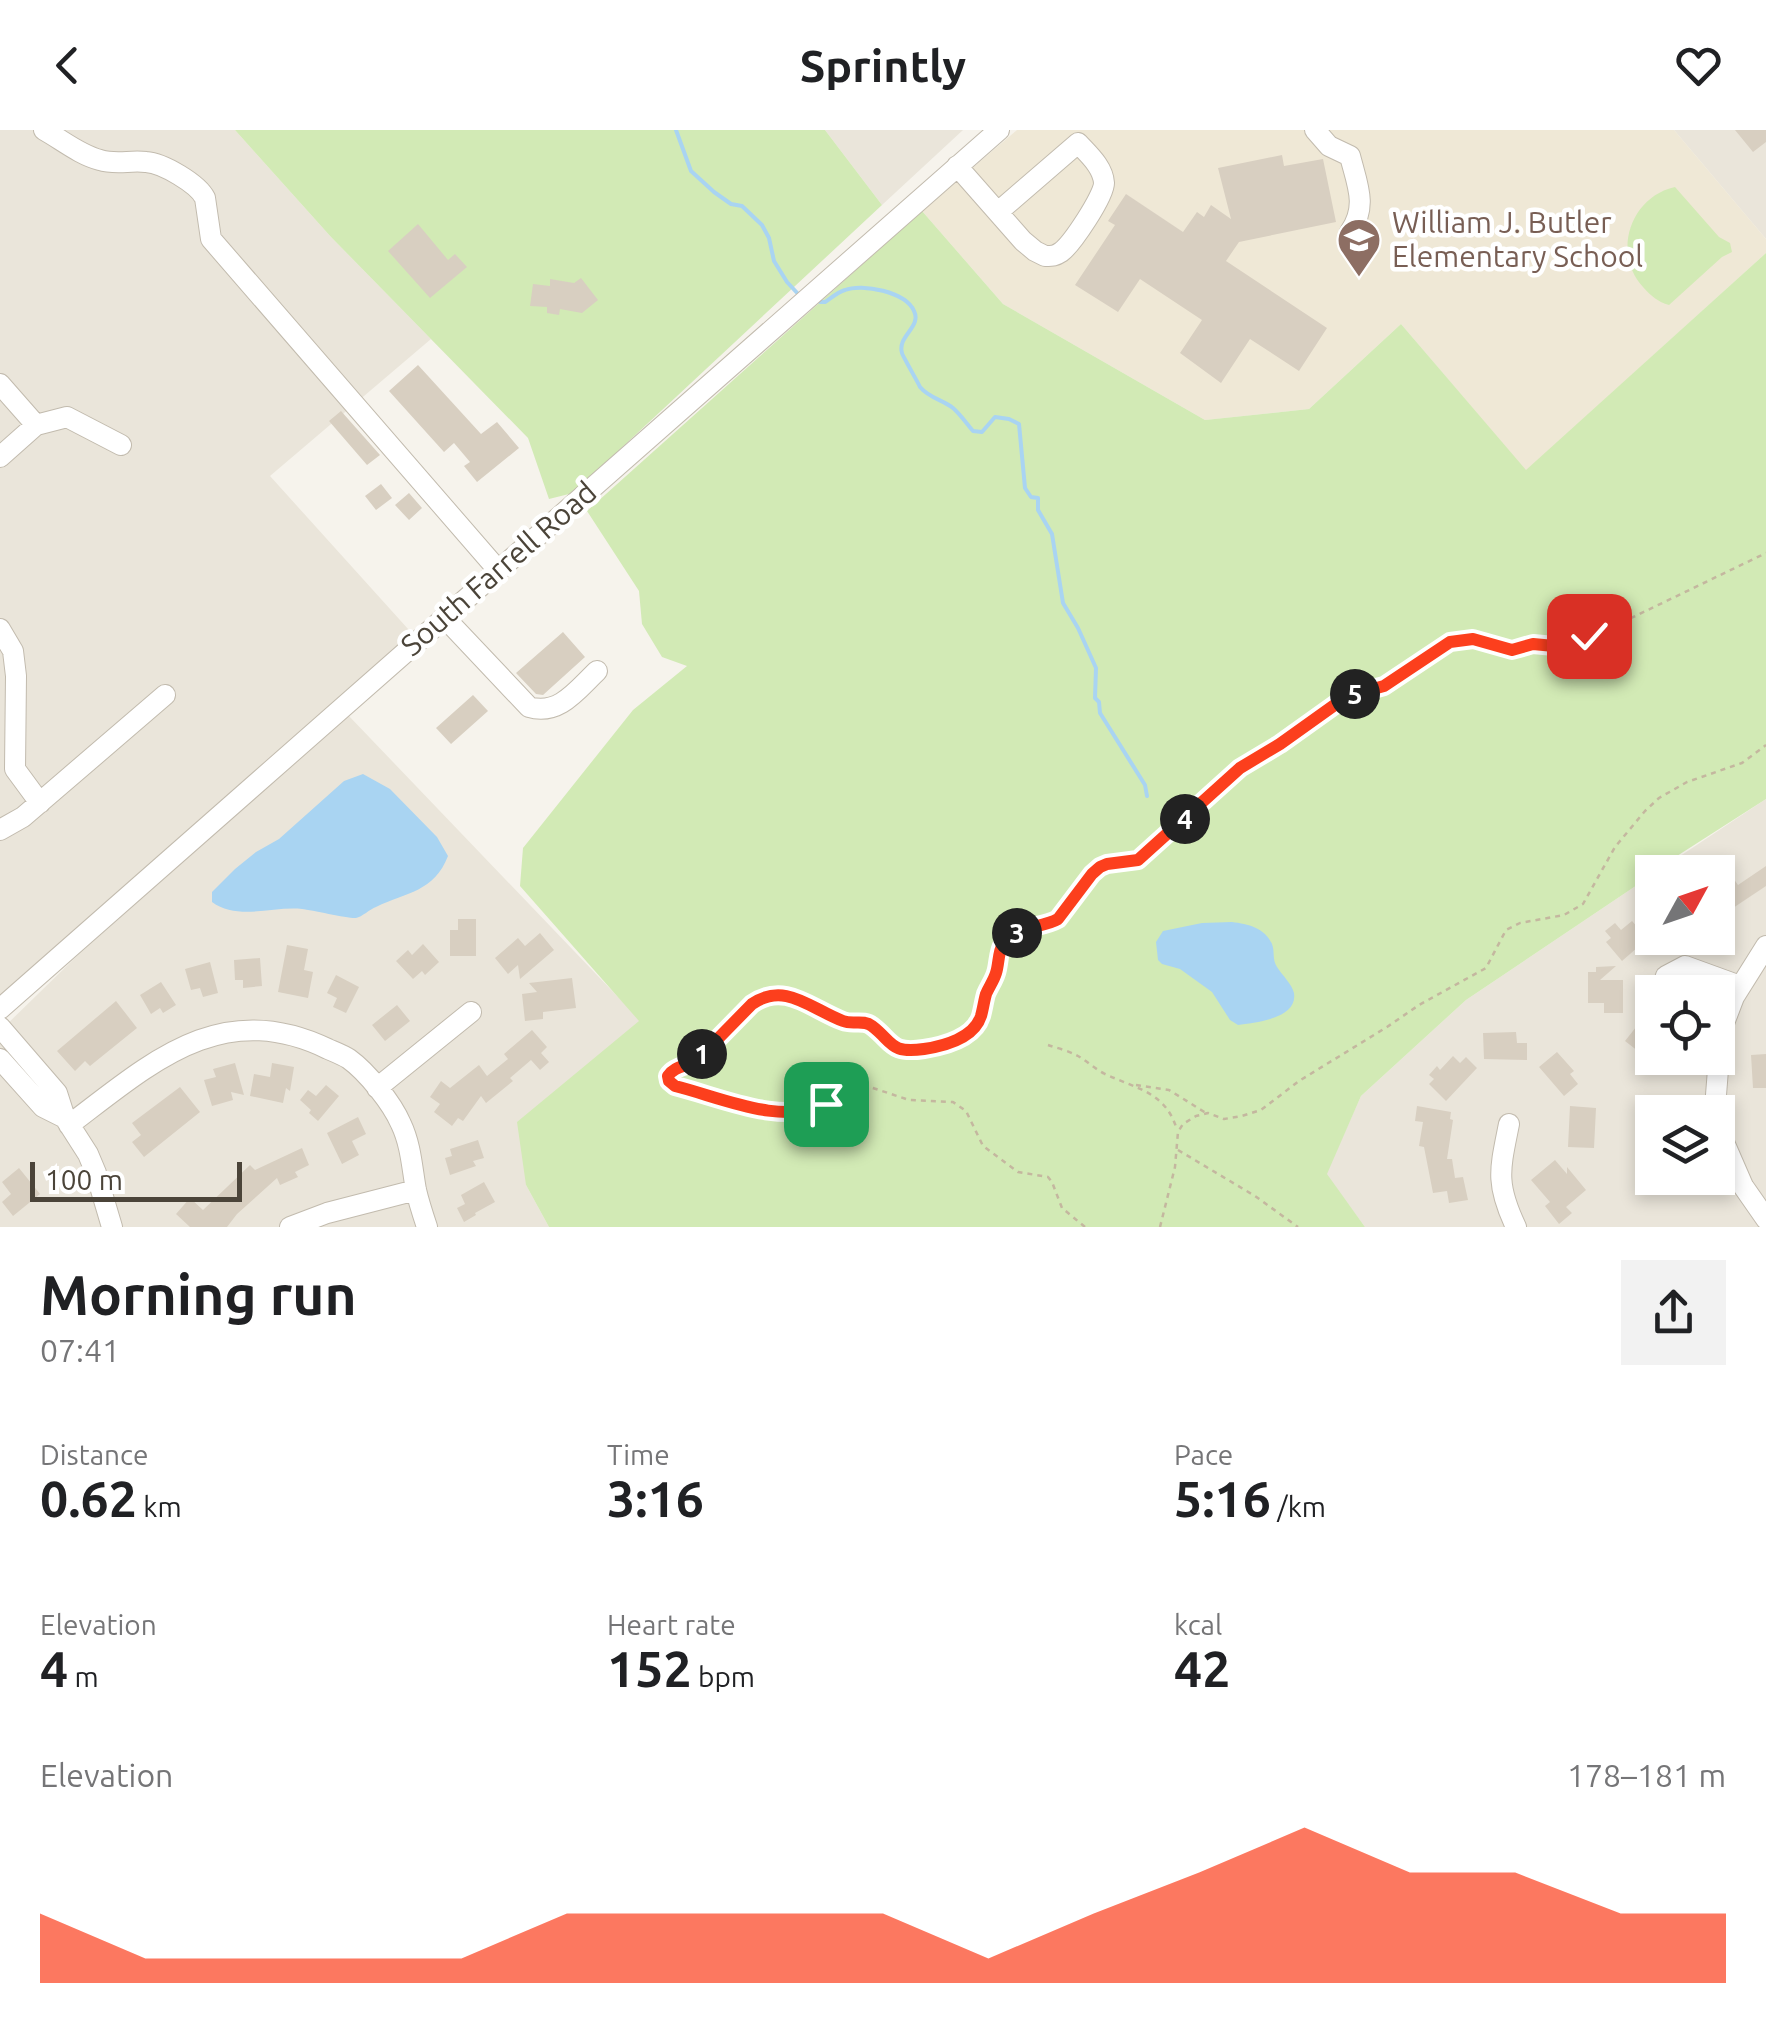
<!DOCTYPE html>
<meta charset="utf-8">
<style>
:root{--surface:#fff;--page:#f2f2f2;--text:#202124;--muted:#757577;--accent:#fc3f1d}
body{margin:0;font-family:Ubuntu,sans-serif;background:var(--page);color:var(--text);height:100vh;display:flex;flex-direction:column;font-size:38px;white-space:nowrap}
*{box-sizing:border-box;margin:0}
p{font-size:32px;color:var(--muted)}
.icon{flex:none;width:55px;height:55px;fill:none;stroke:currentColor;stroke-width:2;stroke-linecap:round;stroke-linejoin:round}
.map{position:relative;height:1097px;overflow:hidden}
.drawer{display:flex;flex-direction:column;background:var(--surface);flex:1}
.drawer>*{flex:none}
.needle{width:65px;rotate:50deg}
.buttons{position:absolute;left:1635px;top:725px;display:grid;gap:20px}
.buttons a{display:grid;place-items:center;width:100px;height:100px;border-radius:0px;background:var(--surface);box-shadow:0 5px 15px #0003;font-size:50px}
.scale{position:absolute;left:30px;bottom:25px;width:212px;box-sizing:border-box;padding-left:10px;border:5px solid #4b4439;border-top:0;font-size:28px;line-height:35px;white-space:nowrap;color:#4b4439;-webkit-text-stroke:8px #fff;paint-order:stroke}
.pin{position:absolute;display:grid;place-items:center;width:85px;height:85px;color:#fff;margin:-42px;border-radius:20px;box-shadow:0 5px 15px #0006}
.km{position:absolute;width:50px;height:50px;margin:-25px;border-radius:50%;background:#222;color:#fff;font-size:28px;line-height:50px;text-align:center}
.round{display:grid;place-items:center;flex:none;width:105px;height:105px;border-radius:0px;background:var(--page)}
.head{display:flex;align-items:center;justify-content:space-between;height:170px;padding:0 40px}
h1{font-size:55px;font-weight:700;line-height:75px}
.stats{display:grid;grid-template-columns:repeat(3,1fr);gap:15px;height:170px;padding:10px 40px}
.stats div{display:grid;align-content:center}
.stats b{font-size:50px;font-weight:700}
.stats small{font-size:28px;font-weight:400}
.stats p{font-size:28px}
.chart{height:280px;padding:20px 40px}
.chart p{display:flex;justify-content:space-between}
.chart svg{width:100%;height:180px;margin-top:10px;fill:var(--accent);opacity:.7}
header{display:flex;justify-content:space-between;align-items:center;height:130px;padding:0 40px;background:var(--surface);font-size:45px;font-weight:700}
.map>svg:first-child{display:block}
.residential{fill:#eae5da;fill-rule:evenodd}
.education{fill:#efe8d6}
.green{fill:#d2eab5}
.water{fill:#a9d4f2}
.lines{fill:none;stroke-linecap:round;stroke-linejoin:round}
.stream{stroke:#a9d4f2;stroke-width:4}
.building{fill:#d8cfc1}
.minor-casing{stroke:#c2bbae;stroke-width:22}
.path{stroke:#c4b79f;stroke-width:2.5;stroke-dasharray:5 5;stroke-linecap:butt}
.minor{stroke:#fff;stroke-width:20}
.route-casing{stroke:#fff;stroke-width:20}
.route{stroke:#fc3f1d;stroke-width:12}
.labels{text-anchor:middle;stroke-width:9;stroke-linejoin:round;paint-order:stroke}
.education-label{font-size:30px;fill:#785e54;stroke:#fff;text-anchor:start}
.street-label{font-size:30px;fill:#4b4439;stroke:#fff}
</style>
<header><svg class="icon" aria-label="back" viewBox="0 0 24 24"><path d="M15 5l-7 7 7 7"/></svg>Sprintly<svg class="icon" aria-label="heart" viewBox="0 0 24 24"><path d="M12 20l-8-8c-3-5 5-10 8-4 3-6 11-1 8 4z"/></svg></header>
<div class="map">
<svg width="1766" height="1097" viewBox="0 0 1766 1097">
<rect width="100%" height="100%" fill="#f6f3ec"/>
<path class="residential" d="M0,0H235L331,107L431,209L270,346L418,510L0,879Z
M825,0H963L882,75Z
M1674,0H1766V109Z
M348,585L640,890L526,1055L549,1097H0V901L77,826Z
M1766,669V1097H1365L1326,1044L1361,966L1466,870L1652,745V808H1718V742H1656ZM1652,862H1718V928H1652ZM1652,982H1718V1048H1652Z"/>
<path class="education" d="M1017,0H1674L1766,109V123L1526,341L1401,194L1309,279L1205,290L1003,174L922,81Z"/>
<path class="green" d="M235,0H825L882,75L573,363L549,369L528,308L331,107Z
M1675,57L1719,107L1730,113L1732,122L1722,127L1669,175C1658,172 1651,166 1643,157C1612,123 1630,67 1675,57Z
M922,81L1003,174L1205,290L1309,279L1401,194L1526,340L1766,123V669L1652,742V745L1466,870L1361,966L1327,1044L1365,1097H549L526,1055L517,992L639,891L520,756L523,718L633,580L687,536L662,527L642,494L639,461L587,381Z"/>
<path class="water" d="M363,644L390,659L437,707L448,726C434,762 407,762 376,777C370,779 362,787 356,788C350,789 312,780 302,779C273,776 238,791 212,772V762L235,739L256,722L279,709L344,651Z
M1232,792C1248,794 1265,798 1272,814C1275,822 1272,829 1277,837C1282,845 1292,854 1294,863C1298,889 1256,892 1238,895L1230,890L1212,862L1180,839L1162,834L1158,830L1156,812L1163,801L1202,793Z"/>
<g class="lines">
<path class="stream" d="M676,0L691,41L714,62L731,74L742,76L762,95L769,108L774,131L787,152L800,166
M820,172H825C831,168 838,162 845,160C862,153 906,162 914,181C922,197 897,206 902,223C902,225 919,254 920,257C929,268 943,270 953,278C960,284 967,294 973,301L982,302L995,287L1009,289L1019,294L1025,358L1031,367L1038,368V380L1052,404L1063,473L1078,498L1096,538L1095,568L1099,572L1100,583L1145,655L1147,666"/>
</g>
<path class="building" d="M1735,0H1766V12L1753,22Z
M1282,25L1284,36L1323,29L1336,92L1239,112L1226,131L1327,198L1299,241L1250,209L1221,253L1180,223L1202,190L1140,149L1118,182L1075,155L1115,95L1108,91L1126,64L1183,102L1197,82L1204,87L1211,75L1231,89L1218,38Z
M418,94L448,130L455,124L467,137L430,168L388,121Z
M581,148L598,170L582,183L560,179L559,185L547,183V177L530,176L533,154L550,156V149L574,153Z
M418,235L481,304L497,292L519,318L477,352L464,336L470,332L454,313L444,322L389,261Z
M341,281L380,325L367,335L329,291Z
M381,354L392,368L376,380L365,366Z
M409,363L422,378L409,390L395,375Z
M563,502L585,527L543,565L536,564L516,543Z
M473,565L488,581L451,614L436,598Z
M1766,736V756L1721,786L1718,780V753L1731,745L1738,755Z
M458,789H476V826H450V800H458Z
M1652,789V814L1643,822L1638,817L1622,831L1606,812L1611,808L1605,801L1615,793L1621,800L1632,791L1640,800Z
M540,803L554,820L520,849L518,835L508,844L495,828L518,808L525,816Z
M423,814L439,832L425,845L422,841L413,849L396,831L408,820L412,825Z
M287,815L308,819L304,840L313,842L308,868L278,862Z
M260,828L262,856L243,858V850H235L234,830Z
M210,832L218,863L203,867L200,858L191,860L185,839Z
M1616,836L1600,850H1623V883H1604V873H1588V842H1596V837Z
M336,845L359,857L346,883L333,877L337,868L327,863Z
M572,848L576,878L543,882V889L525,891L522,864L537,862L529,853Z
M161,852L176,875L163,883L160,878L151,884L140,865Z
M116,871L137,898L90,936L85,931L75,941L57,921Z
M397,875L410,891L385,911L372,895Z
M1640,892L1652,901V932L1625,911Z
M532,900L547,917L541,923L549,932L540,940L531,930L510,948L513,951L486,973L481,966L463,991L458,988L452,996L434,982L440,974L430,967L441,951L450,958L479,935L487,946L508,929L504,924Z
M1516,902L1517,913H1527V930L1484,929L1483,903Z
M1557,922L1574,941L1570,944L1578,954L1564,966L1539,937Z
M1766,924V958H1753L1751,925Z
M1453,926L1460,933L1466,927L1477,938L1446,971L1429,954L1434,949L1429,945L1437,936L1440,940Z
M235,933L244,965L231,962L233,970L212,976L204,950L216,947L213,939Z
M272,933L294,937L290,961L286,958L283,973L250,966L254,944L270,947Z
M326,955L339,966L318,991L309,983L311,980L300,970L308,960L316,966Z
M180,957L200,982L144,1027L132,1012L141,1005L132,993Z
M1676,966L1680,982H1650L1648,972Z
M1417,976L1451,982L1450,989L1453,990L1447,1029H1452L1455,1048L1463,1047L1468,1070L1449,1073L1447,1061L1433,1063L1424,1017L1419,1016L1423,992L1415,991Z
M1570,976L1596,978L1594,1018L1568,1017Z
M358,987L366,1004L352,1011L359,1025L342,1034L327,1003Z
M478,1010L484,1028L473,1031L476,1036L450,1045L445,1028L452,1026L450,1019Z
M302,1018L309,1035L295,1042L298,1047L280,1055L277,1048L237,1084L227,1097H190L176,1084L190,1068L203,1080L250,1035L255,1040Z
M1555,1030L1567,1044V1037L1586,1060L1566,1077L1572,1083L1559,1094L1545,1076L1550,1072L1531,1050Z
M19,1038L40,1064L13,1086L2,1072L11,1064L2,1052Z
M484,1052L495,1072L475,1083L476,1085L464,1092L457,1078L465,1074L461,1065Z"/>
<g class="lines">
<defs>
<path id="minor" d="M44,0C62,10 80,25 100,30C116,35 130,30 146,32C163,33 198,54 205,68L211,109L498,440
M1315,0L1329,16L1350,26C1357,54 1368,76 1350,102
M957,36L1023,111L1035,121L1045,126C1053,126 1055,126 1061,122C1072,114 1104,66 1104,53C1103,37 1089,25 1078,13L998,82
M0,254L36,295
M0,327L36,295L67,287L121,315
M444,487L529,577C559,586 577,560 597,541
M0,499L13,521L16,546L15,639L40,673
M0,700L23,687L165,565
M1766,816L1734,867L1721,901L1716,965L1723,1010L1743,1056L1766,1089
M1664,862L1662,858L1666,846L1685,836L1740,856
M0,879L999,0
M0,897L57,963L65,988L88,1024L96,1043L112,1097
M0,929L43,977L65,988
M377,958L471,882
M1509,994C1500,1039 1495,1053 1516,1097
M69,995C151,933 221,867 328,919C335,922 343,925 349,929C367,942 392,973 401,994C411,1015 412,1038 416,1060C419,1073 423,1085 427,1097
M290,1097L327,1083L416,1060"/>
</defs>
<use href="#minor" class="minor-casing"/>
<path class="path" d="M1048,915C1057,918 1069,921 1078,926C1087,931 1095,939 1105,944C1137,959 1166,962 1177,1000
M1136,955L1169,960L1206,983
M1178,1020L1255,1066L1298,1097
M1085,1097L1062,1078L1052,1052L1048,1047L1018,1042L983,1016L966,981L953,972L909,970L864,955L853,956L819,977L796,980H763L735,975L675,956L669,951L668,946C675,935 688,937 698,929L752,874C785,851 811,879 843,891C851,894 857,890 865,892C872,894 877,902 882,907C899,925 925,920 946,913C981,902 975,893 986,864C989,857 994,851 996,843C1000,831 998,817 1008,808C1022,796 1042,799 1057,789L1092,744L1100,737L1107,734L1138,730L1240,638L1280,614L1336,574L1355,564L1384,556L1450,512L1473,509L1512,520L1533,514L1554,516L1598,504L1766,423
M1160,1097L1175,1037L1178,1002L1183,994L1196,986L1208,983L1224,989L1242,986L1261,980L1299,951L1387,897L1419,875L1486,838L1506,800L1520,793L1564,785L1583,774L1615,717L1645,681L1659,668L1687,652L1742,633L1766,615"/>
<use href="#minor" class="minor"/>
</g>
<g class="lines">
<defs>
<path id="route" d="M826,974C781,996 720,967 675,956L669,951L668,946C675,935 688,937 698,929L752,874C785,851 811,879 843,891C853,895 863,889 872,896C893,912 890,924 924,919C944,916 974,908 981,886C983,879 984,871 986,864C989,857 994,850 996,843C999,834 998,822 1003,814C1014,795 1041,799 1058,789L1092,744L1100,737L1107,734L1138,730L1240,638L1280,614L1336,574L1355,564L1384,556L1450,512L1473,509L1512,520L1533,514L1554,516L1589,506"/>
</defs>
<use href="#route" class="route-casing"/>
<use href="#route" class="route"/>
</g>
<defs>
<symbol id="school-pin" viewBox="-11 -11 22 30"><path d="M0 17L-7.5 6A9.5 9.5 0 1 1 7.5 6Z" fill="#8d6e63" stroke="#fff"/><path d="M0-5L7-2L0 1L-7-2ZM-4 1L0 2.5L4 1V4Q0 6-4 4Z" fill="#fff"/></symbol>
</defs>
<g fill-rule="evenodd">
<use href="#school-pin" x="1334" y="85" width="50" height="68"/>
</g>
<g class="labels">
<g class="education-label">
<text x="1392" y="103">William J. Butler<tspan x="1392" dy="34">Elementary School</tspan></text>
</g>
<g class="street-label">
<text transform="translate(499 439) rotate(-41)" y="10">South Farrell Road</text>
</g>
</g>
</svg>
<div class="buttons">
<a><svg class="needle" viewBox="-14 -14 28 28"><path d="M0-13l5 13h-10z" fill="#e53935"/><path d="M0 13l5-13h-10z" fill="#757577"/></svg></a>
<a><svg class="icon" aria-label="locate" viewBox="0 0 24 24"><circle cx="12" cy="12" r="6"/><path d="M12 2v4M12 18v4M2 12h4M18 12h4"/></svg></a>
<a><svg class="icon" aria-label="layers" viewBox="0 0 24 24"><path d="M12 4l9 5-9 5-9-5zM3 14l9 5 9-5"/></svg></a>
</div>
<div class="scale">100 m</div>
<div class="pin" style="left:826px;top:974px;background:#1e9e55"><svg class="icon" aria-label="arrive" viewBox="0 0 24 24"><path d="M6 21V4h12l-3 4 3 4H6"/></svg></div>
<div class="pin" style="left:1589px;top:506px;background:#d93025"><svg class="icon" aria-label="check" viewBox="0 0 24 24"><path d="M5 12l5 5 9-10"/></svg></div>
<b class="km" style="left:702px;top:924px">1</b>
<b class="km" style="left:1017px;top:803px">3</b>
<b class="km" style="left:1185px;top:689px">4</b>
<b class="km" style="left:1355px;top:564px">5</b>
</div>
<section class="drawer">
<div class="head"><div><h1>Morning run</h1><p>07:41</p></div><a class="round"><svg class="icon" aria-label="share" viewBox="0 0 24 24"><path d="M12 15V3M7 8l5-5 5 5M5 13v7h14v-7"/></svg></a></div>
<div class="stats">
<div><p>Distance</p><b>0.62<small> km</small></b></div>
<div><p>Time</p><b>3:16</b></div>
<div><p>Pace</p><b>5:16<small> /km</small></b></div>
</div>
<div class="stats">
<div><p>Elevation</p><b>4<small> m</small></b></div>
<div><p>Heart rate</p><b>152<small> bpm</small></b></div>
<div><p>kcal</p><b>42</b></div>
</div>
<div class="chart"><p><span>Elevation</span>178–181 m</p>
<svg viewBox="0 0 160 44" preserveAspectRatio="none"><path d="M0 44V27L10 38L20 38L30 38L40 38L50 27L60 27L70 27L80 27L90 38L100 27L110 17L120 6L130 17L140 17L150 27L160 27V44z"/></svg>
</div>
</section>
